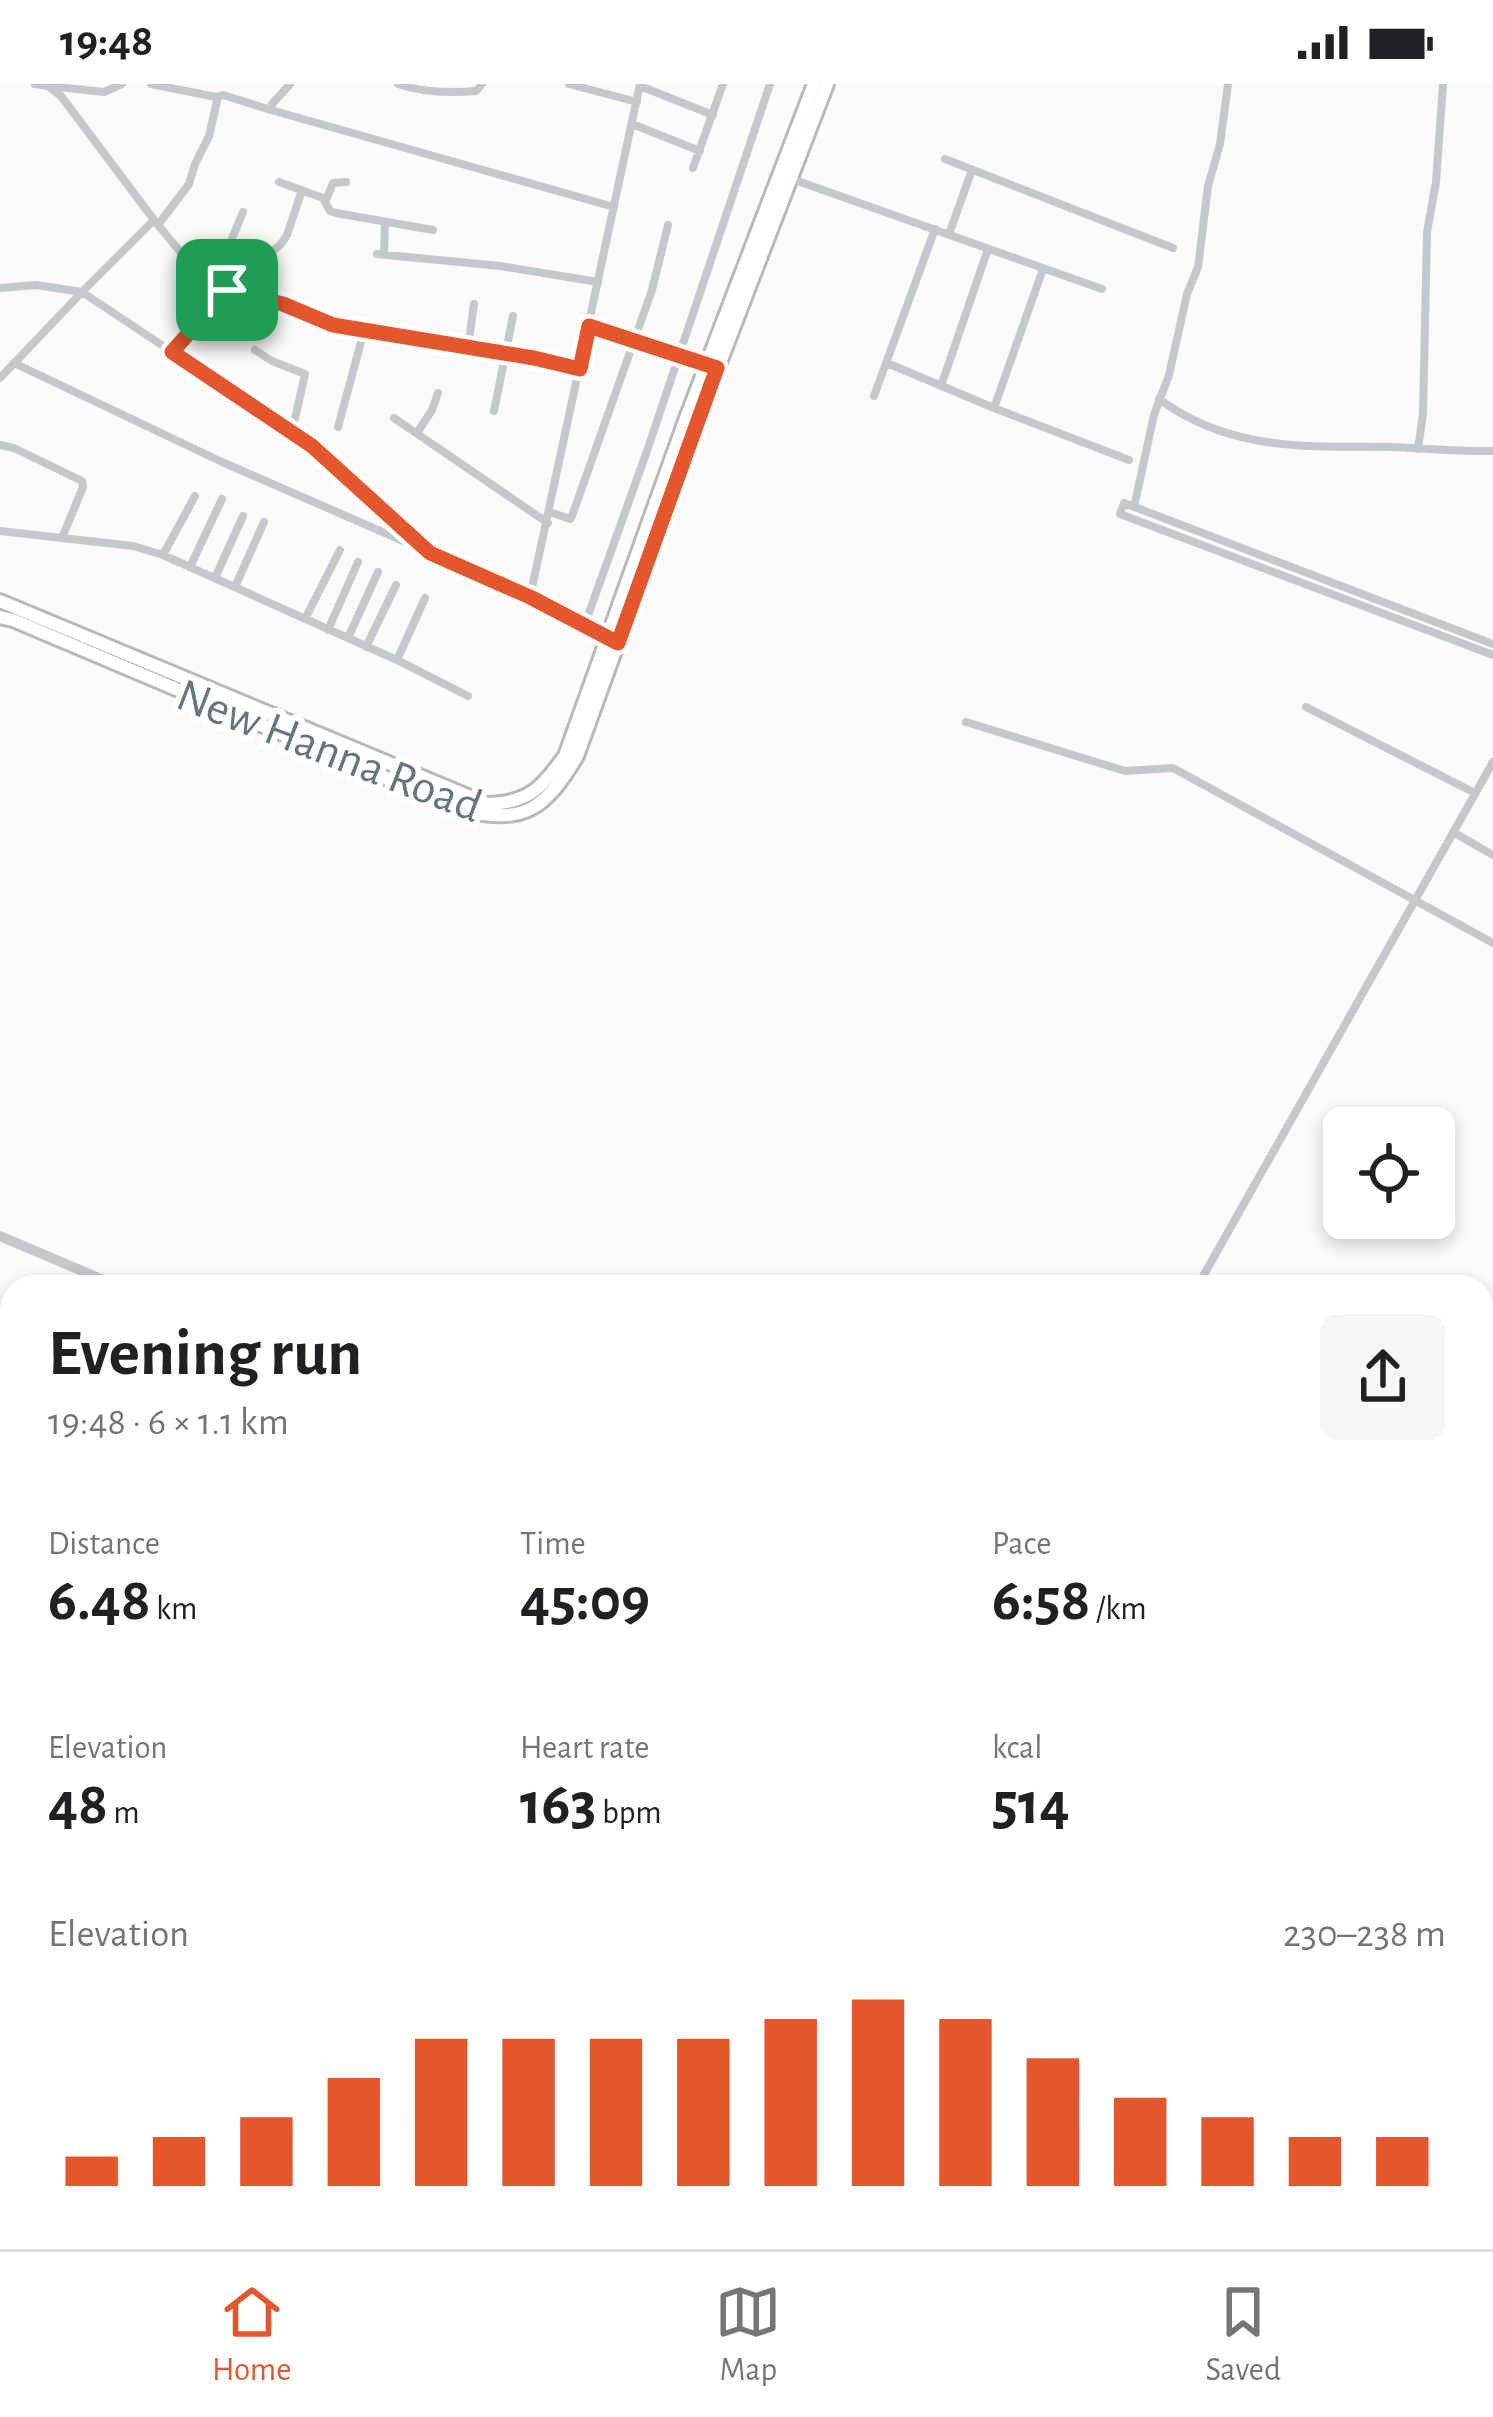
<!DOCTYPE html>
<meta charset="utf-8">
<style>
:root{--surface:#fff;--page:#f6f6f6;--text:#202124;--muted:#757577;--line:#e0e0e0;--accent:#e4572e}
body{margin:0;font-family:"Alegreya Sans",sans-serif;background:var(--page);color:var(--text);height:100vh;display:flex;flex-direction:column;font-size:45px;white-space:nowrap}
*{box-sizing:border-box;margin:0}
p{font-size:39px;color:var(--muted)}
.icon{flex:none;width:66px;height:66px;fill:none;stroke:currentColor;stroke-width:2;stroke-linecap:round;stroke-linejoin:round}
.map{position:relative;flex:1;overflow:hidden}
.side{position:absolute;left:0px;top:1191px;width:1494px;height:975px;display:flex;flex-direction:column;background:var(--surface);border-radius:36px 36px 0 0;box-shadow:0 6px 18px #0003}
.side>*{flex:none}
.buttons{position:absolute;left:1323px;top:1023px;display:grid;gap:24px}
.buttons a{display:grid;place-items:center;width:132px;height:132px;border-radius:18px;background:var(--surface);box-shadow:0 6px 18px #0003;font-size:60px}
.pin{position:absolute;display:grid;place-items:center;width:102px;height:102px;color:#fff;margin:-51px;border-radius:24px;box-shadow:0 6px 18px #0006}
.round{display:grid;place-items:center;flex:none;width:126px;height:126px;border-radius:18px;background:var(--page)}
.overview{display:flex;align-items:center;justify-content:space-between;height:204px;padding:0 48px}
h1{font-size:66px;font-weight:700;line-height:90px}
.metrics{display:grid;grid-template-columns:repeat(3,1fr);gap:18px;height:204px;padding:12px 48px}
.metrics div{display:grid;align-content:center}
.metrics b{font-size:60px;font-weight:700}
.metrics small{font-size:33px;font-weight:400}
.metrics p{font-size:33px}
.chart{height:336px;padding:24px 48px}
.chart p{display:flex;justify-content:space-between}
.chart svg{width:100%;height:216px;margin-top:12px;stroke:var(--accent);stroke-width:6}
.status{display:flex;justify-content:space-between;align-items:center;height:84px;padding:0 60px;background:var(--surface);direction:ltr}
.status svg{height:33px;fill:currentColor}
.menu{display:flex;justify-content:space-around;align-items:center;height:168px;border-top:3px solid var(--line);background:var(--surface);font-size:33px;color:var(--muted)}
.menu a{display:grid;justify-items:center;gap:6px}
.menu .current{color:var(--accent)}
.map>svg:first-child{display:block}
.lines{fill:none;stroke-linecap:round;stroke-linejoin:round}
.primary-casing{stroke:#b5babe;stroke-width:18}
.minor{stroke:#c3c8cc;stroke-width:8}
.tertiary{stroke:#c3c8cc;stroke-width:10}
.primary{stroke:#fff;stroke-width:12}
.route-casing{stroke:#fff;stroke-width:24}
.route{stroke:#e4572e;stroke-width:15}
.labels{text-anchor:middle;stroke-width:12;stroke-linejoin:round;paint-order:stroke}
.street-label{font-size:48px;fill:#657683;stroke:#fff}
</style>
<div class="status"><b>19:48</b><svg viewBox="0 0 49 12"><path d="M0 12V9h3v3zM5 12V6h3v6zM10 12V3h3v9zM15 12V0h3v12zM26 1h20v11H26zM47 4h2v5h-2z"/></svg></div>
<div class="map">
<svg width="1493" height="2165" viewBox="0 0 1493 2165">
<rect width="100%" height="100%" fill="#fafaf8"/>
<g class="lines">
<defs>
<path id="primary" d="M0,517L487,720C529,719 541,704 565,672L685,337L814,0
M0,533L13,536L462,726C525,741 545,725 577,672L706,315L827,0"/>
</defs>
<use href="#primary" class="primary-casing"/>
<path class="minor" d="M35,0L48,2L61,12L154,136L233,232
M151,0L216,13L223,11L271,26
M290,0L272,20L271,26L614,123
M398,0C421,8 452,9 476,7L482,0
M569,0L637,18
M49,2L104,8L122,0
M640,2L713,31
M632,40L700,67
M945,75L1173,164
M693,84L723,0
M792,95L1102,205
M279,98L323,114L330,127L336,129L433,146
M326,116L333,99L346,98
M243,128L228,164L255,181
M158,141L189,100L195,80L209,52L218,13
M949,150L972,86
M377,170L500,182L598,198
M384,170L385,138
M0,204L36,201L82,208L154,136
M227,206L283,220L333,241L534,275L580,285
M588,242L707,280
M468,264L474,220
M255,266L272,277L305,290L292,348
M172,268L217,215L281,160L287,151L302,106
M14,279L222,378L424,466
M887,279L994,324L1129,376
M0,294L82,208L312,361L431,469L530,513L611,555
M941,302L988,165
M874,312L935,145
M1159,315C1231,368 1307,362 1391,363C1425,364 1459,368 1493,367
M994,324L1043,185
M494,327L513,232
M394,334L548,439
M338,343L364,247
M417,349L432,326L438,309
M0,361L14,364L82,397L83,403L62,454
M1418,365L1423,330L1427,148L1436,98L1443,0
M1134,423L1154,331L1169,291L1187,210L1198,183L1208,102L1220,60L1228,0
M550,428L570,435L572,432L652,206L668,141
M0,447L133,462L163,471L397,576L468,612
M163,471L195,412
M190,483L222,415
M215,494L243,432
M235,503L264,438
M530,513L640,0
M305,535L340,466
M585,540L647,367L770,0
M328,546L358,478
M348,554L378,488
M1493,560L1124,419L1120,430L1493,571
M366,563L396,501
M397,576L425,514
M1306,623L1475,709
M966,638L1125,687L1173,684L1493,859
M1453,748L1493,771
M1197,1203L1493,678"/>
<path class="tertiary" d="M0,1152L120,1203
M1482,2076L1493,2083
M1482,2109L1493,2102
M661,2165L667,2154
M676,2165L682,2154
M1471,2165L1472,2154"/>
<use href="#primary" class="primary"/>
</g>
<g class="lines">
<defs>
<path id="route" d="M227,206L283,220L333,241L534,274L580,285L589,242L717,284L618,559L530,513L430,469L312,362L172,268Z"/>
</defs>
<use href="#route" class="route-casing"/>
<use href="#route" class="route"/>
</g>
<g class="labels">
<g class="street-label">
<text transform="translate(330 665) rotate(21)" y="17">New Hanna Road</text>
</g>
</g>
</svg>
<div class="buttons">
<a><svg class="icon" aria-label="locate" viewBox="0 0 24 24"><circle cx="12" cy="12" r="6"/><path d="M12 2v4M12 18v4M2 12h4M18 12h4"/></svg></a>
</div>
<div class="pin" style="left:227px;top:206px;background:#1e9e55"><svg class="icon" aria-label="arrive" viewBox="0 0 24 24"><path d="M6 21V4h12l-3 4 3 4H6"/></svg></div>
<section class="side">
<div class="overview"><div><h1>Evening run</h1><p>19:48 · 6 × 1.1 km</p></div><a class="round"><svg class="icon" aria-label="share" viewBox="0 0 24 24"><path d="M12 15V3M7 8l5-5 5 5M5 13v7h14v-7"/></svg></a></div>
<div class="metrics">
<div><p>Distance</p><b>6.48<small> km</small></b></div>
<div><p>Time</p><b>45:09</b></div>
<div><p>Pace</p><b>6:58<small> /km</small></b></div>
</div>
<div class="metrics">
<div><p>Elevation</p><b>48<small> m</small></b></div>
<div><p>Heart rate</p><b>163<small> bpm</small></b></div>
<div><p>kcal</p><b>514</b></div>
</div>
<div class="chart"><p><span>Elevation</span>230–238 m</p>
<svg viewBox="0 0 160 44" preserveAspectRatio="none"><path d="M5 44V38M15 44V34M25 44V30M35 44V22M45 44V14M55 44V14M65 44V14M75 44V14M85 44V10M95 44V6M105 44V10M115 44V18M125 44V26M135 44V30M145 44V34M155 44V34"/></svg>
</div>
</section>
</div>
<nav class="menu">
<a class="current"><svg class="icon" aria-label="home" viewBox="0 0 24 24"><path d="M3 11l9-7 9 7M6 9v11h12V9"/></svg>Home</a>
<a><svg class="icon" aria-label="map" viewBox="0 0 24 24"><path d="M3 6l6-2 6 2 6-2v14l-6 2-6-2-6 2zM9 4v14M15 6v14"/></svg>Map</a>
<a><svg class="icon" aria-label="saved" viewBox="0 0 24 24"><path d="M7 4h10v16l-5-4-5 4z"/></svg>Saved</a>
</nav>
